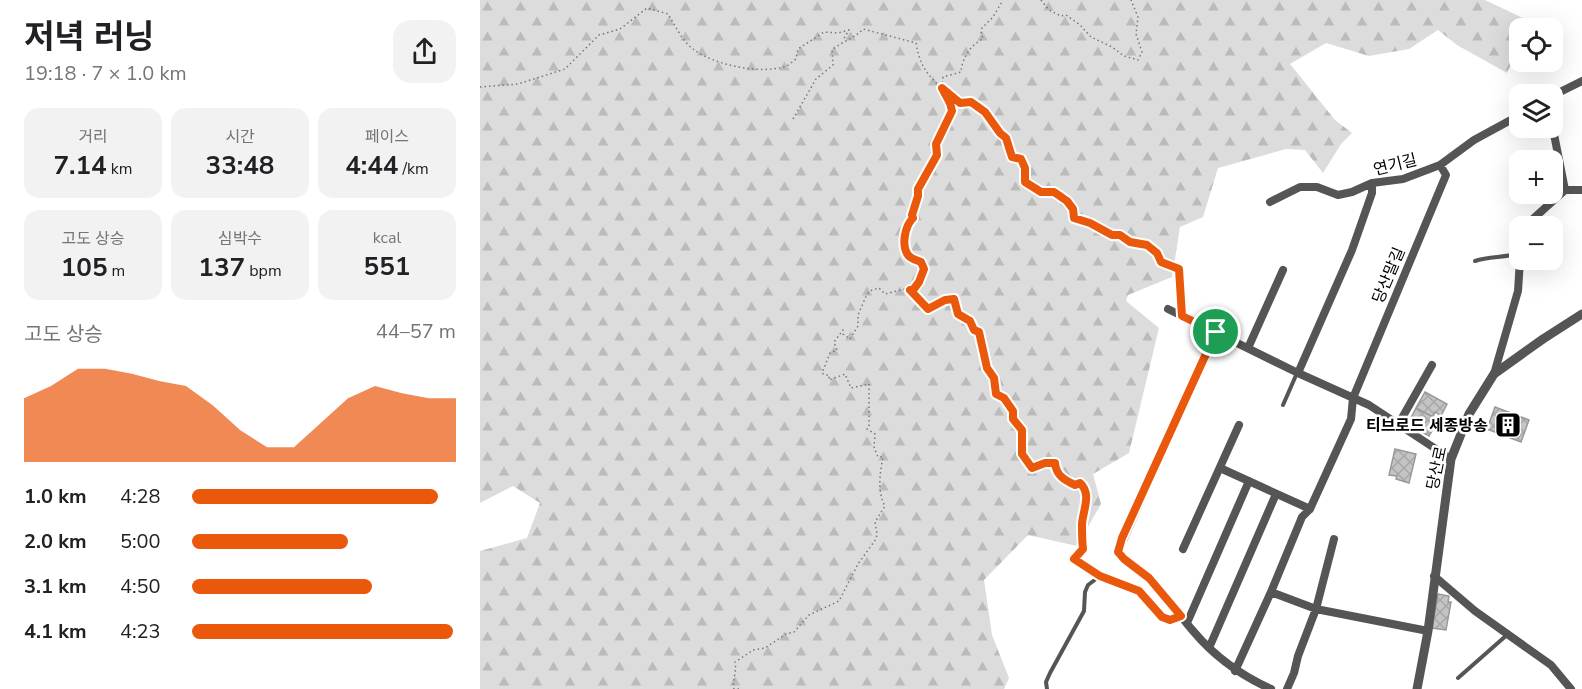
<!DOCTYPE html>
<html lang="ko">
<meta charset="utf-8">
<style>
:root{--surface:#fff;--page:#f2f2f2;--text:#202124;--muted:#757577;--accent:#ea580c}
body{margin:0;font-family:"Nunito Sans","Noto Sans KR",sans-serif;background:var(--page);color:var(--text);height:100vh;display:flex;flex-direction:column;font-size:22px;white-space:nowrap}
*{box-sizing:border-box;margin:0}
p{font-size:20px;color:var(--muted)}
.icon{flex:none;width:33px;height:33px;fill:none;stroke:currentColor;stroke-width:2;stroke-linecap:round;stroke-linejoin:round}
.map{position:relative;flex:1;overflow:hidden}
.details{display:flex;flex-direction:column;background:var(--surface);width:480px}
.details>*{flex:none}
.tools{position:absolute;left:1029px;top:18px;display:grid;gap:12px}
.tools a{display:grid;place-items:center;width:54px;height:54px;border-radius:12px;background:var(--surface);box-shadow:0 6px 24px #0002;font-size:30px}
.pin{position:absolute;display:grid;place-items:center;width:51px;height:51px;color:#fff;margin:-26px;border:3px solid #fff;border-radius:50%;box-shadow:0 2px 6px #0007}
.round{display:grid;place-items:center;flex:none;width:63px;height:63px;border-radius:18px;background:var(--page)}
.overview{display:flex;align-items:center;justify-content:space-between;height:102px;padding:0 24px}
h1{font-size:33px;font-weight:700;line-height:45px}
.metrics{display:grid;grid-template-columns:repeat(3,1fr);gap:9px;height:102px;padding:6px 24px}
.metrics div{display:grid;align-content:center;border-radius:15px;background:var(--page);text-align:center}
.metrics b{font-size:26px;font-weight:700}
.metrics small{font-size:16px;font-weight:400}
.metrics p{font-size:16px}
.chart{height:168px;padding:12px 24px}
.chart p{display:flex;justify-content:space-between}
.chart svg{width:100%;height:108px;margin-top:6px;fill:var(--accent);opacity:.7}
ul{padding:0 24px;list-style:none;font-size:20px}
li{display:grid;grid-template-columns:96px 72px 1fr;align-items:center;height:45px}
li i{height:15px;border-radius:8px;background:var(--accent)}
main{display:flex;flex:1;min-height:0}
.map>svg:first-child{display:block}
.forest{fill:url(#forest-firs)}
.building{fill:url(#building-cross-hatch);stroke:#999;stroke-width:1.5}
.lines{fill:none;stroke-linecap:round;stroke-linejoin:round}
.path{stroke:#777;stroke-width:1.5;stroke-dasharray:1.5 3;stroke-linecap:butt}
.service{stroke:#555;stroke-width:4}
.minor{stroke:#555;stroke-width:8}
.tertiary{stroke:#555;stroke-width:9}
.route-casing{stroke:#fff;stroke-width:12}
.route{stroke:#ea580c;stroke-width:8}
.labels{text-anchor:middle;stroke-width:5;stroke-linejoin:round;paint-order:stroke}
.street-label{font-size:16px;fill:#000;stroke:#fff}
.poi-label{font-size:16px;font-weight:bold;fill:#000;stroke:#fff;text-anchor:end}
</style>
<main>
<section class="details">
<div class="overview"><div><h1>저녁 러닝</h1><p>19:18 · 7 × 1.0 km</p></div><a class="round"><svg class="icon" aria-label="share" viewBox="0 0 24 24"><path d="M12 15V3M7 8l5-5 5 5M5 13v7h14v-7"/></svg></a></div>
<div class="metrics">
<div><p>거리</p><b>7.14<small> km</small></b></div>
<div><p>시간</p><b>33:48</b></div>
<div><p>페이스</p><b>4:44<small> /km</small></b></div>
</div>
<div class="metrics">
<div><p>고도 상승</p><b>105<small> m</small></b></div>
<div><p>심박수</p><b>137<small> bpm</small></b></div>
<div><p>kcal</p><b>551</b></div>
</div>
<div class="chart"><p><span>고도 상승</span>44–57 m</p>
<svg viewBox="0 0 160 44" preserveAspectRatio="none"><path d="M0 44V18L10 13L20 6L30 6L40 8L50 11L60 13L70 21L80 31L90 38L100 38L110 28L120 18L130 13L140 16L150 18L160 18V44z"/></svg>
</div>
<ul>
<li><b>1.0 km</b>4:28<i style="width:93%"></i></li>
<li><b>2.0 km</b>5:00<i style="width:59%"></i></li>
<li><b>3.1 km</b>4:50<i style="width:68%"></i></li>
<li><b>4.1 km</b>4:23<i style="width:99%"></i></li>
</ul>
</section>
<div class="map">
<svg width="1102" height="689" viewBox="0 0 1102 689">
<defs>
<pattern id="forest-firs" width="22" height="20" patternUnits="userSpaceOnUse" patternTransform="scale(1.5)"><rect width="22" height="20" fill="#dcdcdc"/><path d="M5 1l3.5 6h-7zM16 11l3.5 6h-7z" fill="#bbb"/></pattern>
<pattern id="building-cross-hatch" width="8" height="8" patternUnits="userSpaceOnUse" patternTransform="scale(1.5)"><rect width="8" height="8" fill="#c4c4c4"/><path d="M0 0l8 8M0 8l8-8" fill="none" stroke="#a7a7a7"/></pattern>
</defs>
<rect width="100%" height="100%" fill="#fff"/>
<path class="forest" d="M0,0H1005L1051,22L1048,28H1040L1039,47L1027,73L977,45L958,30L929,49L889,56L846,43L810,64L855,120L872,133L861,144L843,173L825,150L806,149L738,168L723,217L700,227L692,277L648,295L646,301L679,328L649,453L613,474L621,504L597,546L548,535L504,580L512,635L529,678L524,689H0V551L47,538L60,503L33,486L0,503Z"/>
<path class="building" d="M945,392L967,404L961,416L955,412L953,417L936,408Z
M1015,407L1049,420L1041,442L1007,429Z
M936,408L953,417L950,421L956,424L949,436L928,424Z
M915,449L936,454L929,483L916,479L917,476L909,475Z
M958,594L969,596L968,602H971L966,630L952,628Z"/>
<g class="lines">
<path class="path" d="M561,0L569,10L581,16L586,15L600,25L611,37L632,47L644,56L658,60L662,52L656,34L658,17L651,0
M0,87L38,84L85,69L119,35L140,29L167,8L188,14C195,25 202,41 213,49C234,65 278,74 304,67C308,66 312,62 316,59L318,49L344,32L358,33L369,30L363,40
M313,119L336,79L353,65L352,50C362,41 374,39 383,29L436,43C441,75 457,84 481,103L491,102L505,112L520,133L526,138L532,157L541,159L545,168V182L561,192H574C584,203 592,201 594,218L610,223L632,235H640L650,242L667,245L677,253L681,262L699,269L702,306
M431,290L448,309L465,300L474,299L478,314L490,321L494,331L499,332L507,368L514,378L516,394L524,398L533,411V419L542,431V454L552,468L565,463H575C576,475 584,480 595,485L600,483C613,494 603,510 602,524C601,532 602,541 603,549L599,553
M259,689H254C252,680 257,672 255,662L273,650L285,648L306,634L314,632L329,615L359,601L378,564L396,539L397,534L395,522L405,506C397,492 400,472 403,457H398L394,447L395,434L387,429L389,426V384L371,388L365,374L349,380V375H345L342,373L350,353L357,350L354,342L363,330V334L370,339L378,326V315L387,294L392,290L399,288L405,294L425,289L433,290L439,282L444,269L441,262C436,260 431,259 428,255C421,245 425,226 433,218L432,215L438,196V189L457,155L456,144L472,111L470,103L462,88L463,77L481,72C482,59 490,45 503,39L501,32L502,28L513,17L523,0"/>
<path class="service" d="M995,261C1010,256 1025,258 1040,253
M803,405L817,373
M594,559L620,576
M978,678L1028,634
M567,689L566,682L570,673L604,611L605,592L608,585L620,576C633,580 647,583 657,590C670,599 676,614 690,620L700,616"/>
<path class="minor" d="M1072,96L1102,81
M1072,124L1085,190
M790,202L820,187H837L858,195L872,192L892,183L923,179L960,165L994,140L1040,115
M1050,226L1054,218L1085,190H1102
M688,309L818,373L889,405L971,459
M736,332L638,552C647,563 659,569 669,578C686,595 699,615 714,632C736,658 760,675 791,689
M768,348L803,270
M818,373L872,250L892,193V183
M1014,374L1038,291L1040,260
M918,425L952,365
M740,468L830,509
M703,549L759,425
M954,576L995,611L1071,665L1091,689
M791,592L836,609L948,631
M707,623L769,481
M729,648L796,494
M755,671L791,592L822,517L830,509L871,419L873,398L966,175L960,165
M807,689L814,673L818,656L836,609L854,539"/>
<path class="tertiary" d="M937,689L948,631L971,459L989,414L1014,374L1063,339L1102,314"/>
</g>
<g class="lines">
<defs>
<path id="route" d="M462,88L480,103L491,102L505,112L520,133L526,138L532,157L541,159L545,168V182L561,192H574L587,201L593,209L594,218L610,223L632,235H640L650,242L667,245L677,253L681,262L699,269L702,316L736,332L642,538L638,552L644,559L669,578L701,616L690,620L682,617L659,591L620,576L594,559L603,549C602,541 602,532 602,524C603,510 612,494 600,483L595,485C584,480 576,475 575,463H565L552,468L542,454V430L533,419V411L524,398L516,394L514,378L507,368L499,332L494,330L490,321L478,314L474,299L465,300L448,309L430,290H433L439,282L444,269L441,262C436,260 431,259 428,255C421,245 425,226 433,218L432,215L438,196V189L457,155L456,144L472,111L470,103Z"/>
</defs>
<use href="#route" class="route-casing"/>
<use href="#route" class="route"/>
</g>
<defs>
<symbol id="building-square" viewBox="-11 -11 22 22"><rect x="-9" y="-9" width="18" height="18" rx="4" fill="#000" stroke="#fff"/><path d="M-4-6H4V6H1V3H-1V6H-4ZM-2.5-4.3h1.7v1.8h-1.7ZM.8-4.3h1.7v1.8H.8ZM-2.5-1h1.7V.8h-1.7ZM.8-1h1.7V.8H.8Z" fill="#fff"/></symbol>
</defs>
<g fill-rule="evenodd">
<use href="#building-square" x="1013" y="410" width="30" height="30"/>
</g>
<g class="labels">
<g class="street-label">
<text transform="translate(915 164) rotate(-14)" y="6">연기길</text>
<text transform="translate(908 275) rotate(-67)" y="6">당산말길</text>
<text transform="translate(956 468) rotate(-78)" y="6">당산로</text>
</g>
<g class="poi-label">
<text x="1008" y="431">티브로드 세종방송</text>
</g>
</g>
</svg>
<div class="tools">
<a><svg class="icon" aria-label="locate" viewBox="0 0 24 24"><circle cx="12" cy="12" r="6"/><path d="M12 2v4M12 18v4M2 12h4M18 12h4"/></svg></a>
<a><svg class="icon" aria-label="layers" viewBox="0 0 24 24"><path d="M12 4l9 5-9 5-9-5zM3 14l9 5 9-5"/></svg></a>
<a>+</a>
<a>−</a>
</div>
<div class="pin" style="left:736px;top:332px;background:#1e9e55"><svg class="icon" aria-label="arrive" viewBox="0 0 24 24"><path d="M6 21V4h12l-3 4 3 4H6"/></svg></div>
</div>
</main>
